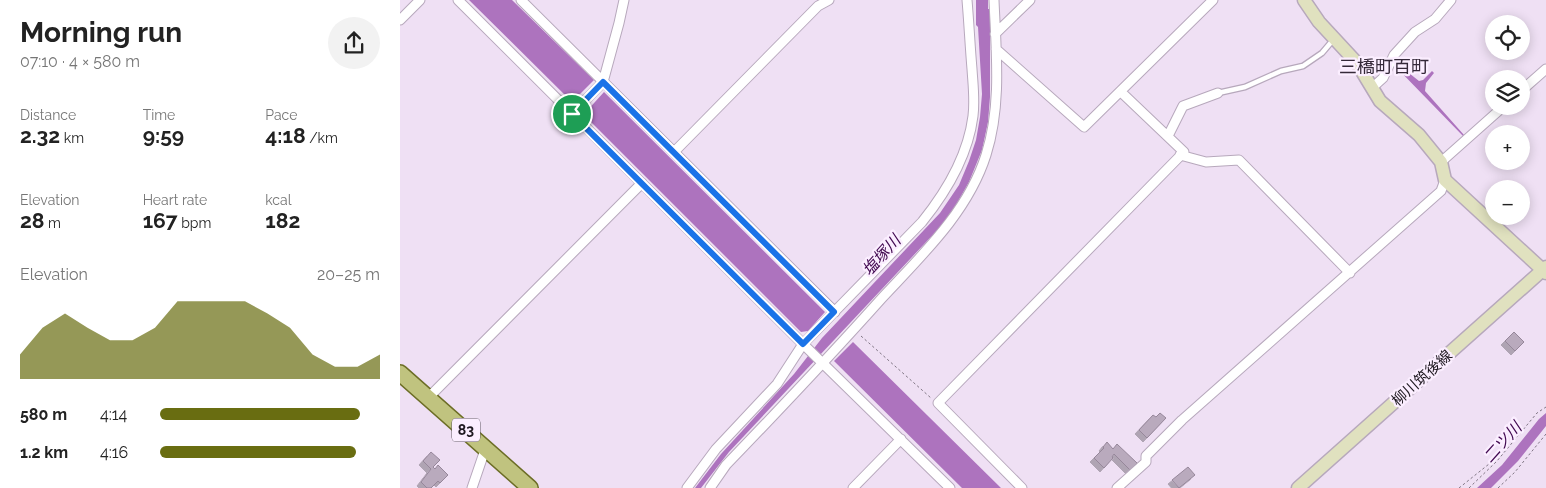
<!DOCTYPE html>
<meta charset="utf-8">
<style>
:root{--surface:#fff;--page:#f2f2f2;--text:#222;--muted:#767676;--accent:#696d11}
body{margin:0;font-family:Raleway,"Noto Sans JP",sans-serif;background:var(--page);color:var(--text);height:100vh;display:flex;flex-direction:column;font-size:19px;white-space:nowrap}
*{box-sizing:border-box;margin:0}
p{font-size:16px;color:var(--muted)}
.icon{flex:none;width:28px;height:28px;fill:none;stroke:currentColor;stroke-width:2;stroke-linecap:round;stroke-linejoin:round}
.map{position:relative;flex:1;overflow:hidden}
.drawer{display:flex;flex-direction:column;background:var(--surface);width:400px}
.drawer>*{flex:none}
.buttons{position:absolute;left:1085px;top:15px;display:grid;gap:10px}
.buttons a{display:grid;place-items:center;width:45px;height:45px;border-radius:50%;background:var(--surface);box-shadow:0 2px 12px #0003;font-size:25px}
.pin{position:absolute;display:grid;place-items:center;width:42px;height:42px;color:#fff;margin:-21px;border:2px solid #fff;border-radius:50%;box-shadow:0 1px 5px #0007}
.round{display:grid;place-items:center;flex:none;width:52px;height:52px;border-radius:26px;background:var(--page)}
.head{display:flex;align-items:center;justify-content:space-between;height:85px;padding:0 20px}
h1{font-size:28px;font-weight:700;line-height:38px}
.figures{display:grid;grid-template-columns:repeat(3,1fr);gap:8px;height:85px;padding:5px 20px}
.figures div{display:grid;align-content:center}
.figures b{font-size:21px;font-weight:700}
.figures small{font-size:14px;font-weight:400}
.figures p{font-size:14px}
.chart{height:140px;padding:10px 20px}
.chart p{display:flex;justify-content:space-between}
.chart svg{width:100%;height:90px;margin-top:5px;fill:var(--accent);opacity:.7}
ul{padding:0 20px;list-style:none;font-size:16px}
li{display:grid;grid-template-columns:80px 60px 1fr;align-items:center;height:38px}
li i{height:12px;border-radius:6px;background:var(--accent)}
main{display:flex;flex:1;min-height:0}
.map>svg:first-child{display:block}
.water{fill:#ad73be}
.building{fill:#b9aabd;stroke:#96879a;filter:url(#shadow)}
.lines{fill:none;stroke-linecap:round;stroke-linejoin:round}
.lane-casing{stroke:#b7a8bc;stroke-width:7}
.street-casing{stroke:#b7a8bc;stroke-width:11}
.secondary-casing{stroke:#b7a8bc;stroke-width:15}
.primary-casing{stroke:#6c6d26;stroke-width:18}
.path{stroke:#807684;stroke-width:1;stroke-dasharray:2.5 2.5;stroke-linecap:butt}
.lane{stroke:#fff;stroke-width:4.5}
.street{stroke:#fff;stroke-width:9}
.secondary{stroke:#e0e1bf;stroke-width:12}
.primary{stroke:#c0c37f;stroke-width:15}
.route-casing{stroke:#fff;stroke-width:10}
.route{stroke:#1a73e8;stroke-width:6}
.labels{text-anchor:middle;stroke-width:4.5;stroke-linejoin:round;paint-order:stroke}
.shield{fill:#fbeeff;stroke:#605863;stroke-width:1}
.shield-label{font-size:14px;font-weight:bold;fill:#1e1820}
.street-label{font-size:15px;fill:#1e1820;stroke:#fbeeff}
.water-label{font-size:16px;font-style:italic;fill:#410850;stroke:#fbeeff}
.quarter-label{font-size:18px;fill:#352939;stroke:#fbeeff}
</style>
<main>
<section class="drawer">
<div class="head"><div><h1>Morning run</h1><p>07:10 · 4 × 580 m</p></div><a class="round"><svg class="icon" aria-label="share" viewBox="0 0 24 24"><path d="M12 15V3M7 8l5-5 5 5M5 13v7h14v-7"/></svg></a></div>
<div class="figures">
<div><p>Distance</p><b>2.32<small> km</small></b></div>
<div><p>Time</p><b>9:59</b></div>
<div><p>Pace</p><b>4:18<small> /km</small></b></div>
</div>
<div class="figures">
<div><p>Elevation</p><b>28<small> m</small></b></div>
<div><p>Heart rate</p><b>167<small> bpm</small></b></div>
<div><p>kcal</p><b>182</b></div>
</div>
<div class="chart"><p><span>Elevation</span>20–25 m</p>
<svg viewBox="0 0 160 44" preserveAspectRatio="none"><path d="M0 44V32L10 19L20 12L30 19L40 25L50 25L60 19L70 6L80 6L90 6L100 6L110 12L120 19L130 32L140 38L150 38L160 32V44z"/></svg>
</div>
<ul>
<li><b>580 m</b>4:14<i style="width:91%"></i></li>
<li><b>1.2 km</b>4:16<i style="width:89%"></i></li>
</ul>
</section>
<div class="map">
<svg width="1146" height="488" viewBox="0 0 1146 488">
<defs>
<filter id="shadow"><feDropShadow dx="-4" dy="4" stdDeviation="0" flood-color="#0004"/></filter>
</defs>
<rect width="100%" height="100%" fill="#efe0f4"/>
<path class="water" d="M69,0H112L194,80L172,102Z
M576,0H588V9H590V97L588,122L582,150L569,182L556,205L543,224L329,452L301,488H295L321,454L394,374L422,338L540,213L559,185L569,161L576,140L580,117L582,94L578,27L576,25Z
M995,62L1019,81L1023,80L1032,71L1034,73L1026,83L1025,91L1064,135L1063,136C1040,112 1017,89 994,65Z
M204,92L425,312L408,331L401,332L185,116V113Z
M453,342L601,488H562L434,361Z
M1146,413V426L1118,461L1091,488H1077L1102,465L1139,419Z"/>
<path class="building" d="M1114,332L1124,342L1115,351L1105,341Z
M760,413L766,418L747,438L739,430L753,415L756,417Z
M707,442L713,449L717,444L737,463L730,470L714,454L712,457L713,458L704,468L694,458L704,448L703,447Z
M31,452L40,460L33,467L35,469L38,465L48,475L40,483L38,481L31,488H27L21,482L31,469L23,461Z
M788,467L795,475L779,488L772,480Z"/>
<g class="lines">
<defs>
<path id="lane" d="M818,93L845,87L881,71L903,66L922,53L933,40"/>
<path id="street" d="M58,0L403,344L550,488
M121,0L435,312
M0,20L20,0
M595,34L630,0
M596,49L684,127L813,0
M973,87L983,78L994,55L1015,32L1035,19L1051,0
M1121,91L1146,69
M172,114L203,82L219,23L224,0
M768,136L783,106L818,93
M274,152L418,6L429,0
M780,155L806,162L839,160L950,273
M1041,162L1104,106
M28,398L242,183
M72,488L86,447
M287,488L316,449L377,384L403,344L522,222C547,191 568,156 573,116C575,100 573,85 572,69C570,46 569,23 567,0
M310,488L326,465C379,410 431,355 482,298C522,255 568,212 586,155C602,105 596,51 594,0
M453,488L501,439
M622,488L538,403L784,152L721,92
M717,488L746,462V456L782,420L1041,191L1045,180"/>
<path id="secondary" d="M904,0L919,22L957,63L980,101L1019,135L1041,162L1045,180L1146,273
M898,488L1146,267"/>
<path id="primary" d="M0,373L130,488"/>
</defs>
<use href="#lane" class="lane-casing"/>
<use href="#street" class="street-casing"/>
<use href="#secondary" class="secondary-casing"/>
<use href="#primary" class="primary-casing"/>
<path class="path" d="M461,336L531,398
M1059,488L1089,464L1095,463
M1069,488L1097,461L1137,413L1146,407
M1098,488L1115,472L1146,434"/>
<use href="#lane" class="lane"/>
<use href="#street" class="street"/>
<use href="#secondary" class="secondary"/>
<use href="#primary" class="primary"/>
</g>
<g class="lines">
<defs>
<path id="route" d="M203,82L434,312L403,344L172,114Z"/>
</defs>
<use href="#route" class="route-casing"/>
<use href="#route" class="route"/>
</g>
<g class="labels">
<rect class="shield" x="52" y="418.5" width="28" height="23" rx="4"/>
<g class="shield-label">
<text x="66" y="435">83</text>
</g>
<g class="street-label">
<text transform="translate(1022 378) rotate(-42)" y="5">柳川筑後線</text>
</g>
<g class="water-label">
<text transform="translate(481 255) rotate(-48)" y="6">塩塚川</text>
<text transform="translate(1102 442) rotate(-48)" y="6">二ツ川</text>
</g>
<g class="quarter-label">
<text x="984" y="73">三橋町百町</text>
</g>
</g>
</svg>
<div class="buttons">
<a><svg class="icon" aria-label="locate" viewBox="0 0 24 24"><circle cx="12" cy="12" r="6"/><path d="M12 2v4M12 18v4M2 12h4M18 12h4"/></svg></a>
<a><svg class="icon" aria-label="layers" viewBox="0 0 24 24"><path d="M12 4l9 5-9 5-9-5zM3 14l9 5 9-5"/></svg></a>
<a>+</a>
<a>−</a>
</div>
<div class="pin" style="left:172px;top:114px;background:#1e9e55"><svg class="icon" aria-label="arrive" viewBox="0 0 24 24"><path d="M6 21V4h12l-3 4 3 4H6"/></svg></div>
</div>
</main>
